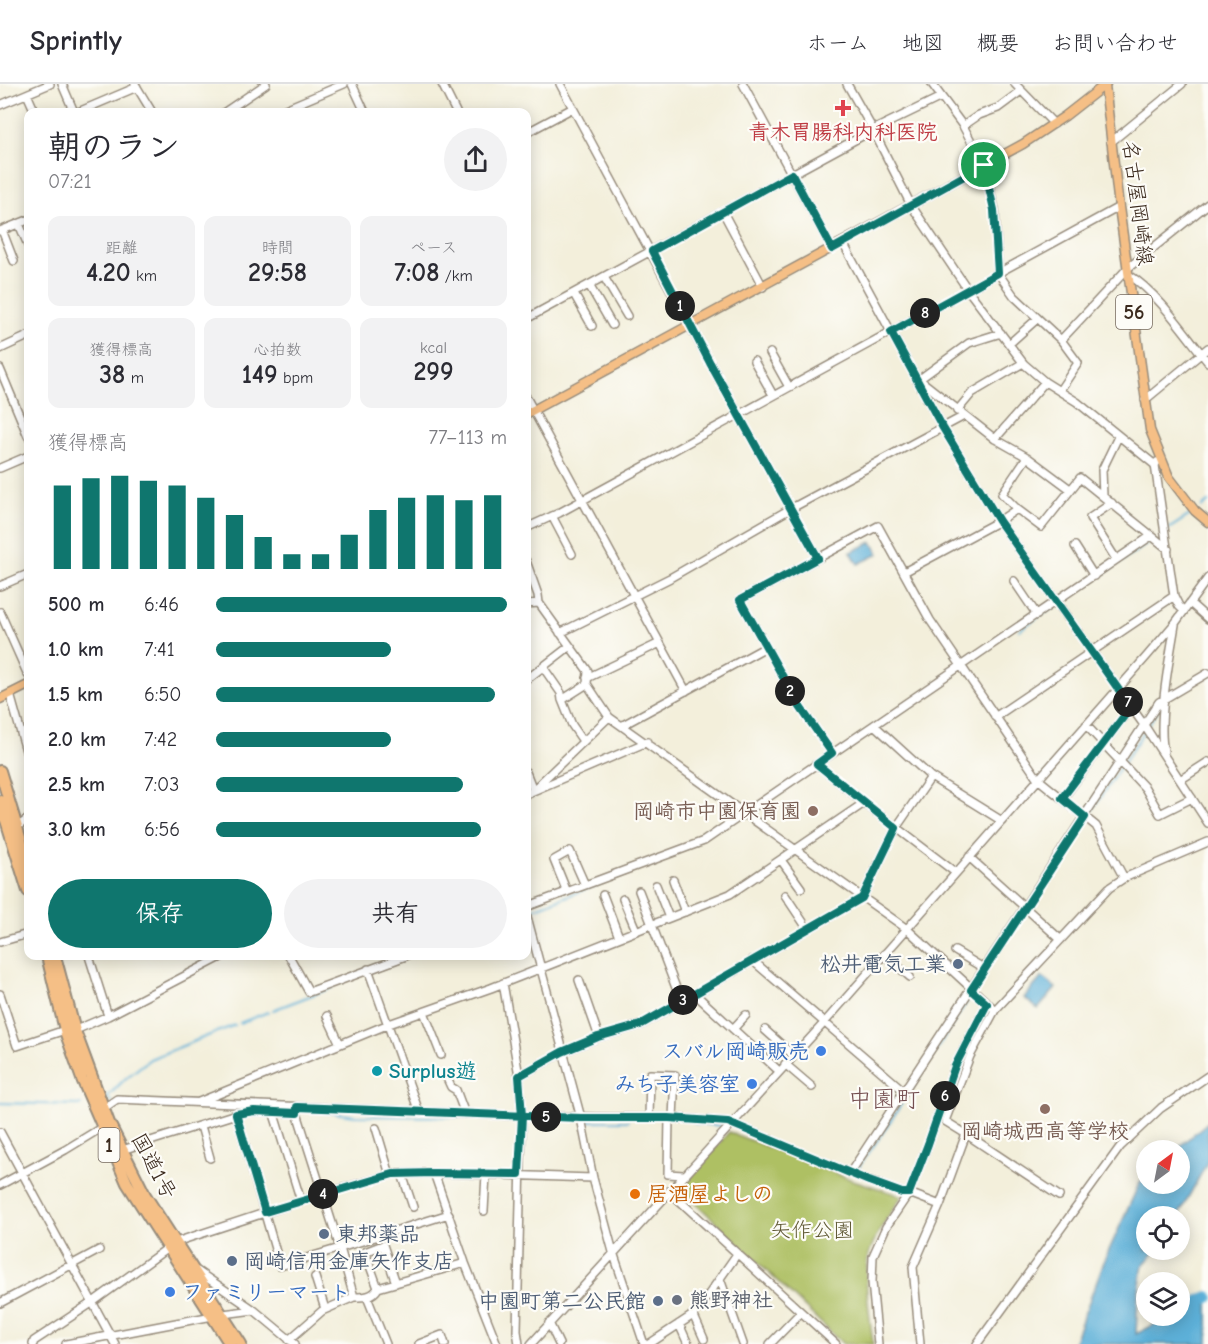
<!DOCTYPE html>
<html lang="ja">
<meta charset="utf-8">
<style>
:root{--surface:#fff;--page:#f2f2f3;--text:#2b2b33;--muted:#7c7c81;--line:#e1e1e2;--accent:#0f766e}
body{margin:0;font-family:"Comic Neue","Klee One",sans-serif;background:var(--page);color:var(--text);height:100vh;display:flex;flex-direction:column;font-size:22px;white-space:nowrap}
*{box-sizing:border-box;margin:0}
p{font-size:20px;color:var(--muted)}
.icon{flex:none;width:33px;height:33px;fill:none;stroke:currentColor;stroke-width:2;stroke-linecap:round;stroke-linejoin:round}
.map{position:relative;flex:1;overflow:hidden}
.side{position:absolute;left:24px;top:24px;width:507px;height:852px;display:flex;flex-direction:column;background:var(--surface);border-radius:12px;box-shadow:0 3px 15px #0003}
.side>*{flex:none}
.needle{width:39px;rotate:32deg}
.controls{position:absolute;left:1136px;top:1056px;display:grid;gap:12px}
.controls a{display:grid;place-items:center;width:54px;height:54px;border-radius:50%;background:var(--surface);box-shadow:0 3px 15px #0003;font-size:30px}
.pin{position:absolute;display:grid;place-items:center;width:51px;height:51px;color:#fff;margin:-26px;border:3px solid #fff;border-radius:50%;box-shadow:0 2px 6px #0007}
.km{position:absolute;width:30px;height:30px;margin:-15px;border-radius:50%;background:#222;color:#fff;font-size:16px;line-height:30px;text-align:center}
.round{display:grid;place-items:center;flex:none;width:63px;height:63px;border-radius:32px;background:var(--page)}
.overview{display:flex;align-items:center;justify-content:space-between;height:102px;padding:0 24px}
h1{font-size:33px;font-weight:700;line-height:45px}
.stats{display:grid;grid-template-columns:repeat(3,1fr);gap:9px;height:102px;padding:6px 24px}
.stats div{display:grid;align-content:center;border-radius:12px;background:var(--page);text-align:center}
.stats b{font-size:26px;font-weight:700}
.stats small{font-size:16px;font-weight:400}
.stats p{font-size:16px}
.chart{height:168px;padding:12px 24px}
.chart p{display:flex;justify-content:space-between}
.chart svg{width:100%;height:108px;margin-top:6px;stroke:var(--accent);stroke-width:6}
.primary-button{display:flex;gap:12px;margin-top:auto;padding:12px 24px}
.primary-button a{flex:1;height:69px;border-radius:36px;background:var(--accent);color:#fff;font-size:24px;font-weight:700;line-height:69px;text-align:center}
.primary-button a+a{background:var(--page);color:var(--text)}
ul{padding:0 24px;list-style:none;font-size:20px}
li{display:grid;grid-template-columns:96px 72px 1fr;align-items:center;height:45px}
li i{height:15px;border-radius:8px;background:var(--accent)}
header{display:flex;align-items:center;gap:36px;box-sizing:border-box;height:84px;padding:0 30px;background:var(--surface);border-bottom:2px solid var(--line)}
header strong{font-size:28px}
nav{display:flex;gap:33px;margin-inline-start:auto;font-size:21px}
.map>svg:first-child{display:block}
.green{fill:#aec063;stroke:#747540;stroke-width:1.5}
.water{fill:#5db0d8;stroke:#4c6d7b;stroke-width:1.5}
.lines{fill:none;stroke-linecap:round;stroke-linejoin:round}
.stream{stroke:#5db0d8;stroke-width:2}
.river{stroke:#5db0d8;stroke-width:12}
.minor-casing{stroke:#978c7c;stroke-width:10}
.major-casing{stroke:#978c7c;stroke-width:11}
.highway-casing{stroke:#978c7c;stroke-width:14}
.minor{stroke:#fff;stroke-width:7}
.major{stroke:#f5bf86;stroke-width:8}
.highway{stroke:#f5bf86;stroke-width:10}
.route-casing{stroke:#fff;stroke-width:12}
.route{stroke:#0f766e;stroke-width:8}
.health-dot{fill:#e0444e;stroke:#fdfcf7;stroke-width:2}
.education-dot{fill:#8d6e63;stroke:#fdfcf7;stroke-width:2}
.service-dot{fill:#5c6f8a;stroke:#fdfcf7;stroke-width:2}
.shop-dot{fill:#3f7fe0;stroke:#fdfcf7;stroke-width:2}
.culture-dot{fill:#0f9aa8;stroke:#fdfcf7;stroke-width:2}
.food-dot{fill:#e8710a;stroke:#fdfcf7;stroke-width:2}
.worship-dot{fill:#6b7280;stroke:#fdfcf7;stroke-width:2}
.labels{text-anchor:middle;stroke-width:4.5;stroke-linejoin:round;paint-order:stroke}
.shield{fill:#fdfcf7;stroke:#75695f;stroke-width:1.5}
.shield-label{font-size:20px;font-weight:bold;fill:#3b2a1e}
.health-label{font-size:21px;font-weight:bold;fill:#be3a42;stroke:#fdfcf7}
.street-label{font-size:21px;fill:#3b2a1e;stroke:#fdfcf7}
.education-label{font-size:21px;font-weight:bold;fill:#785e54;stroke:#fdfcf7;text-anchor:end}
.service-label{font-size:21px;font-weight:bold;fill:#4e5e75;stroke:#fdfcf7;text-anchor:end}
.shop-label{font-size:21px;font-weight:bold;fill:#366cbe;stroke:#fdfcf7;text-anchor:end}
.culture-label{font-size:21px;font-weight:bold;fill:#0d838f;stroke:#fdfcf7;text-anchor:start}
.food-label{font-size:21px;font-weight:bold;fill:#c56008;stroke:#fdfcf7;text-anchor:start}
.park-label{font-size:21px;fill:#5e5733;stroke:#fdfcf7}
.worship-label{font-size:21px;font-weight:bold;fill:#5b616d;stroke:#fdfcf7;text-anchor:start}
.quarter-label{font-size:24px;fill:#754f51;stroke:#fdfcf7}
</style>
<header>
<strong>Sprintly</strong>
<nav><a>ホーム</a><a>地図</a><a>概要</a><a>お問い合わせ</a></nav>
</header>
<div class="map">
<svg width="1208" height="1260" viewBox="0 0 1208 1260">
<rect width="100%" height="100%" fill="#fdfcf7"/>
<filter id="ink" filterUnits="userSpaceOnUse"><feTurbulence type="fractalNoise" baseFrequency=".0167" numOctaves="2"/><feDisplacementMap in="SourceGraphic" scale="12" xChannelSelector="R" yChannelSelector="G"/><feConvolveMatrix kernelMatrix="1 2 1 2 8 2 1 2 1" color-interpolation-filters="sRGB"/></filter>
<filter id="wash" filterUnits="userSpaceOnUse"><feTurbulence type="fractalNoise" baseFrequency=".008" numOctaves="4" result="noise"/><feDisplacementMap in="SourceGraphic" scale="24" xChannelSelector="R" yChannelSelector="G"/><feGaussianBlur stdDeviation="1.35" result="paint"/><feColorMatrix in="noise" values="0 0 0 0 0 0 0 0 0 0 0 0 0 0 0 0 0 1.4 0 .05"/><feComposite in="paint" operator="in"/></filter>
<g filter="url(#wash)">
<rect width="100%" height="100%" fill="#f3efdb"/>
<path class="green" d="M729,1048L850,1095L902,1112C890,1131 876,1148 869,1170C862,1190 871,1238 873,1260H843L680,1104Z"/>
<path class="water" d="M872,458L879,470L858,480L851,468Z
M1042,893L1056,904L1038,925L1024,914Z
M1208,1038V1077L1178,1132H1146V1166H1157L1143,1181L1138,1213L1136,1250L1171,1232H1179V1227L1208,1216V1260H1073L1105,1175L1140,1098L1146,1093V1100H1179V1066H1175Z"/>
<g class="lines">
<path class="stream" d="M1202,423L1208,418
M1167,446L1190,431
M1061,518L1153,456
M1019,546L1056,521
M1148,641L1161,621
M529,827L601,799
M1011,849L1145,646
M273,926L333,903
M240,939L268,928
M111,1017L106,1014L126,994L150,975L235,941
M0,1019L81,1021
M320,1027L356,1032L476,1033
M587,1037H628
M694,1039L724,1042
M856,1087L884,1047L982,894"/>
<path class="river" d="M1189,1230L1201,1216L1208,1213"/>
</g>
</g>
<g filter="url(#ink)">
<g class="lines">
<defs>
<path id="minor" d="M62,0L74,28
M135,0L152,28
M352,0L365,28
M442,0L456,28
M560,0L710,279L818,474
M743,0L832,165
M847,0L873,46L911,121L968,206L1024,280L1045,298L1077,318L1155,381
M932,0L963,42L984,81L995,126L998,189L1014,212L1061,256L1078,279L1060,306
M1015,0L1054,40
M27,10L35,28
M0,21L50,0
M78,28L137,3
M225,28L266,0
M278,28L344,0
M963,42L979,31L998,24L1021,7
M526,49L573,24
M1111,58L1182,0
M723,128L763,203
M19,140L28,161
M2,146L14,177
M0,147L28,136
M843,159L943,344L999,437L1144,641L1208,739
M1129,191C1158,209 1186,251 1208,278
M604,193L627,232
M589,201L612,241
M574,210L592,242
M526,235L873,46L941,13
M1061,256L1128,184L1208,120
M1009,260L1037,235
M0,265L28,252
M770,269L789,303
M754,277L773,311
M0,285L28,352
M920,296L995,355L1027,373L1070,405
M917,297L969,259L1001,249
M526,313L686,607
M1145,316L1208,264
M957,327L972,309L1023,279
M995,355L1045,298
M1027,373L1002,410L1017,425L1041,443L1080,394L1168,465
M1157,378L1155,381L1174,512L1179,522L1184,527
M0,384L28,372
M1103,412L1102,386L1118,353
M1112,419L1090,434L1116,475
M552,432L572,470
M526,444L559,429L1119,123
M1075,462L1094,492
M526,477L538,511L539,519L588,587L587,600L609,633L907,845L995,926
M904,488L999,437L1017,425
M1014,497L1037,531
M0,502L28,490
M1190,519L1208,535
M526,520L539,519
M0,528L28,591
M560,549L670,494L790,425L964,332
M543,583L561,609L562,616L572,641L583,657
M587,594L660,559
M526,596L570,562
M10,610L28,674
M562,616L587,600
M995,633L1174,512
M623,641L766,563
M874,641L931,693L1002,737
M1086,641L1145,704L1160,730L1192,714
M1164,667C1157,639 1170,571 1175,541
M832,669L798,620L740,516L878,442L930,536L1038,695L1096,742L1124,794
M817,680L864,719L956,789
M526,688L533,706
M1180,696L1208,678
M533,706L609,633
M526,710L647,658
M1063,714L1131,623
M14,745L28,735
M969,773L1060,855
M781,776L801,804
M673,796L685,828
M656,801L669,834
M639,807L681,917
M567,808L554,776L570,767L585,801
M603,811L619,853
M785,811L807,844
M623,815L636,846
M526,823L704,757L1151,452
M526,829L581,1034L593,1094L613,1168L644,1260
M0,858L28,850
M955,867L985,885
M884,870L910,893
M89,872L108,932
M289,872L309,908L406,872
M752,876L904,1007
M368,885L419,1028
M579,896L599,953
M503,899L519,992L522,1032L517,1247L519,1260
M0,910L17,962L65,946
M695,910L779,987
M424,928L441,971
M327,932L340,960
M733,945L746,931
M765,946L793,971
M71,948L108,932L223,872
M785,980L812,1003
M445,990L451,1003L456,1006L465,1030
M519,992L563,968L599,953L641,941L862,814L896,744L931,693
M199,1018L389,940L491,904L730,810L864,719
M297,1023V1029L340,1164L449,1130
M104,1024L117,1015L522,1032L673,1034L728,1038L869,1097L902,1109H909L940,1121
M273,1027L301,1117
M236,1030L280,1182L340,1164L354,1213C364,1213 373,1213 378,1204L465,1179
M649,1034L650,990L675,991L673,1034
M669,1034L668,1090L683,1091
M201,1042L210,1074
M376,1044L390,1091
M0,1048L115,1260
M966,1050L1059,1112
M122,1066L236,1030L254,1027L297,1029
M434,1089L465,1179L497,1260
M850,1089L1159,618L1208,589
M402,1090L413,1123
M0,1101L65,1066L101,1044
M669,1107L836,1260
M484,1127L486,1090
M197,1187L254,1226
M315,1193L325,1225
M720,1195L743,1260
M378,1204L365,1168L383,1161L396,1199
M367,1213L386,1260
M0,1219L99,1166
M693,1230L704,1255
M549,1239L559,1260
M679,1240L688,1260
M289,1256L322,1227L354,1213
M33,1260L34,1257L93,1218L176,1158L322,1110L393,1090L434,1089L593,1094
M66,1260L223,1230L254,1226L295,1260
M419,1260L442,1251L445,1260
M531,1260L824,939L1147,572L1176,538L1208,494
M649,1260L690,1233L700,1223L737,1170
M770,1260L801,1228
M878,1260L872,1198L873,1172L886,1143L909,1109L928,1060L955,982L987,920
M920,1260L913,1183L940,1121L966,1050L945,1037L970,972L995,926L1109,804L1124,794L1208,758
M977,1260L1120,1063L1161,1024L1208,992"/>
<path id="major" d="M1105,1L1119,123L1150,346L1169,393L1195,427L1208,438
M526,330L1023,60L1065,32L1106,0
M0,615L28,601"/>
<path id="highway" d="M0,687L28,780
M0,717L28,807
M47,872L66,950L82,995L127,1099L230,1260
M55,872L75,947L109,1039L145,1111L241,1260"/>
</defs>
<use href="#minor" class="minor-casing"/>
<use href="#major" class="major-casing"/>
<use href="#highway" class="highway-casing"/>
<use href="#minor" class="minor"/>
<use href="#major" class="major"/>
<use href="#highway" class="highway"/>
</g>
</g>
<g class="lines" filter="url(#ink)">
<defs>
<path id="route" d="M984,81L832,165L792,90L652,167L710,279L818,474L740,516L798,620L832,669L817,680L896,744L862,814L640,941L598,953L562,968L519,992L522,1032L519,1090L434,1089L393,1090L265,1128L236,1030L254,1027L297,1029V1023L581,1034H669L728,1038L869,1097L902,1109H909L928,1060L955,982L987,920L971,906L1085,733L1062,714L1131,623L999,437L943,344L891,248L998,189L994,126L984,81"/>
</defs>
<use href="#route" class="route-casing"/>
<use href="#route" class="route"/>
</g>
<path class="health-dot" d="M840 15h6v6h6v6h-6v6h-6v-6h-6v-6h6z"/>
<g class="education-dot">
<circle cx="813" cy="727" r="6"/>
<circle cx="1045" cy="1025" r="6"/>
</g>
<g class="service-dot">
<circle cx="958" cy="880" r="6"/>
<circle cx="324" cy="1150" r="6"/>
<circle cx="232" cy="1177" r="6"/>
<circle cx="658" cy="1217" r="6"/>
</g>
<g class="shop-dot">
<circle cx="821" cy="967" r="6"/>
<circle cx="752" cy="1000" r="6"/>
<circle cx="170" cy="1208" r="6"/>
</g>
<circle class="culture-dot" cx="377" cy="987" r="6"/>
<circle class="food-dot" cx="635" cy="1110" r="6"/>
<circle class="worship-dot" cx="677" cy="1216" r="6"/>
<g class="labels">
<g class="shield">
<rect x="1116" y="211" width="36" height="34" rx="4.5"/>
<rect x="98.5" y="1044" width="21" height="34" rx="4.5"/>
</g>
<g class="shield-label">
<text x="1134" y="235">56</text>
<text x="109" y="1068">1</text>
</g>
<g class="health-label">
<text x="843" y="55">青木胃腸科内科医院</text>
</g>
<g class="street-label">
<text transform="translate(1138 119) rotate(83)" y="7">名古屋岡崎線</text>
<text transform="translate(154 1082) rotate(62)" y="7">国道1号</text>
</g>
<g class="education-label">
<text x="801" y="734">岡崎市中園保育園</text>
<text x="1045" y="1054" text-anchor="middle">岡崎城西高等学校</text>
</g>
<g class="service-label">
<text x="946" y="887">松井電気工業</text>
<text x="336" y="1157" text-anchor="start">東邦薬品</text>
<text x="244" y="1184" text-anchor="start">岡崎信用金庫矢作支店</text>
<text x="646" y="1224">中園町第二公民館</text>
</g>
<g class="shop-label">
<text x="809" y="974">スバル岡崎販売</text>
<text x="740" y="1007">みち子美容室</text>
<text x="182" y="1215" text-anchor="start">ファミリーマート</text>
</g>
<g class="culture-label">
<text x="389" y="994">Surplus遊</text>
</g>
<g class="food-label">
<text x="647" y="1117">居酒屋よしの</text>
</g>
<g class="park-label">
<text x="812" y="1153">矢作公園</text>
</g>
<g class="worship-label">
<text x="689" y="1223">熊野神社</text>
</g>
<g class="quarter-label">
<text x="884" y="1023">中園町</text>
</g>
</g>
</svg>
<div class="controls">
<a><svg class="needle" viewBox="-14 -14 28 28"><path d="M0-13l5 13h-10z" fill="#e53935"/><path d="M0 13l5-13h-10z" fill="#7c7c81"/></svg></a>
<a><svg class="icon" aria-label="locate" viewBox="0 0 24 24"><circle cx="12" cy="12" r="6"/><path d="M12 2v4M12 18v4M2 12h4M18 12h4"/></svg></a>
<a><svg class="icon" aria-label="layers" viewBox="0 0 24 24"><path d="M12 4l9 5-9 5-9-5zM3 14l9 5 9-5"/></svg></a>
</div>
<div class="pin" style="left:984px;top:81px;background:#1e9e55"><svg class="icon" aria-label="arrive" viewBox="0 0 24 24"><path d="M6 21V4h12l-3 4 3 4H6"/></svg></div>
<b class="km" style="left:680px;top:222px">1</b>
<b class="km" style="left:790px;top:607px">2</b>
<b class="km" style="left:683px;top:916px">3</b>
<b class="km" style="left:323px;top:1110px">4</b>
<b class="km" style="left:546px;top:1033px">5</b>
<b class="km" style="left:945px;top:1012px">6</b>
<b class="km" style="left:1128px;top:618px">7</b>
<b class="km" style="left:925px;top:229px">8</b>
<section class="side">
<div class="overview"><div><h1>朝のラン</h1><p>07:21</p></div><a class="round"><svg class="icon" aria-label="share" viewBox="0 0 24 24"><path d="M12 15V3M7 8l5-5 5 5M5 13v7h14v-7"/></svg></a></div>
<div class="stats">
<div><p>距離</p><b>4.20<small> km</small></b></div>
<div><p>時間</p><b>29:58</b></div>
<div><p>ペース</p><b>7:08<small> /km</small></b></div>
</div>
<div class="stats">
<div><p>獲得標高</p><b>38<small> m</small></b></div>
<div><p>心拍数</p><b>149<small> bpm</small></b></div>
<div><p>kcal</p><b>299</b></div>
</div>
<div class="chart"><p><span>獲得標高</span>77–113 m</p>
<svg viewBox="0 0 160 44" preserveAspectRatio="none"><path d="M5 44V10M15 44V7M25 44V6M35 44V8M45 44V10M55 44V15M65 44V22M75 44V31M85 44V38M95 44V38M105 44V30M115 44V20M125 44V15M135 44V14M145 44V16M155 44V14"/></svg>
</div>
<ul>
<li><b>500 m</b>6:46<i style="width:100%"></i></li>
<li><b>1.0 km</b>7:41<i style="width:60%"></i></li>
<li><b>1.5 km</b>6:50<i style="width:96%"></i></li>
<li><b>2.0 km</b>7:42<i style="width:60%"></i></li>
<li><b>2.5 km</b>7:03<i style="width:85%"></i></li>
<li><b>3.0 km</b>6:56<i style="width:91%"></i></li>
</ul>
<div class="primary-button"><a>保存</a><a>共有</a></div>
</section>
</div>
